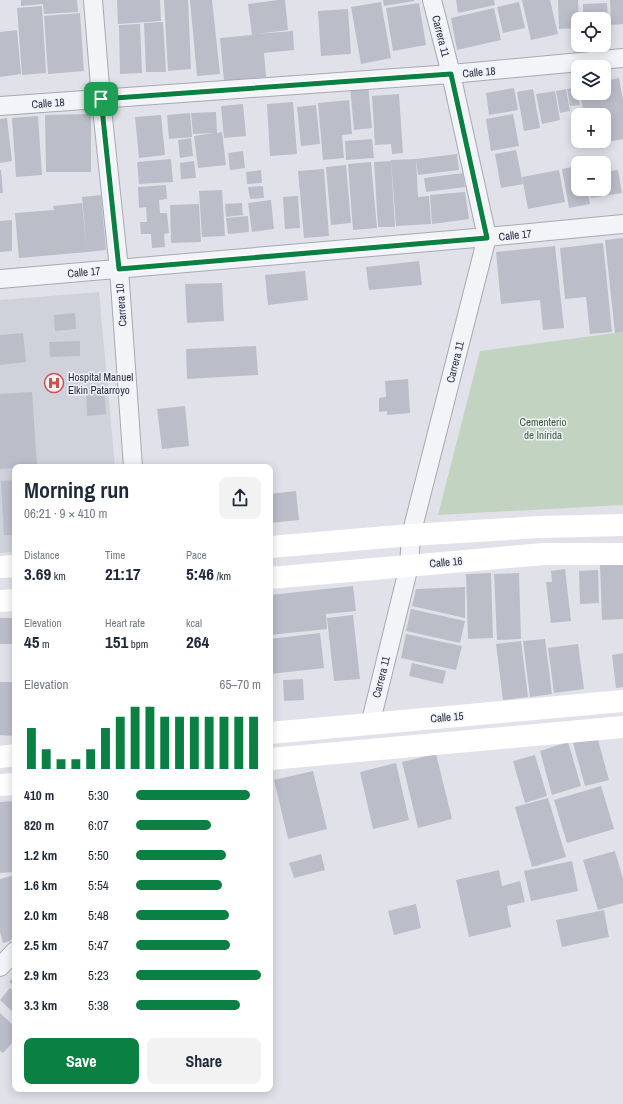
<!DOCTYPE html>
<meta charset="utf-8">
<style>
:root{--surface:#fff;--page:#f2f2f3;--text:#1f2937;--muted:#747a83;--accent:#0b8043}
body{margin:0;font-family:"Archivo Narrow",sans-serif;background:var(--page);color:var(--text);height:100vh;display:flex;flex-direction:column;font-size:15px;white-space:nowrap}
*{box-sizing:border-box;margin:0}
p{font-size:13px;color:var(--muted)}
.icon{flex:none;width:22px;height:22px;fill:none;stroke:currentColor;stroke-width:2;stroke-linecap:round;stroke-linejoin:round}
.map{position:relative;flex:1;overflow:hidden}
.sheet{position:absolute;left:12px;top:464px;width:261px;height:628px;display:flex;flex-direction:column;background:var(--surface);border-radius:8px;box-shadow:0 2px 10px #0003}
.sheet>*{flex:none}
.controls{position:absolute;left:571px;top:12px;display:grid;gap:8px}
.controls a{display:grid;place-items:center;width:40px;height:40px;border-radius:8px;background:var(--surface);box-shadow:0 2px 10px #0003;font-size:20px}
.pin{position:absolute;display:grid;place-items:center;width:34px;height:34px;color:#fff;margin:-17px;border-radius:8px;box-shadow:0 2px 6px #0006}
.round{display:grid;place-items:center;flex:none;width:42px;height:42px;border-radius:8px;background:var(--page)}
.overview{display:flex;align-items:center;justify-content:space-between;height:68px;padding:0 12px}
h1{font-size:22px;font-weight:700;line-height:30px}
.figures{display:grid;grid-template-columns:repeat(3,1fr);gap:6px;height:68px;padding:4px 12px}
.figures div{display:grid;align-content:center}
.figures b{font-size:17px;font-weight:700}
.figures small{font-size:11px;font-weight:400}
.figures p{font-size:11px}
.chart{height:112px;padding:8px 12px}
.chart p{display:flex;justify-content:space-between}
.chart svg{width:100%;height:72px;margin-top:4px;stroke:var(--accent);stroke-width:6}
.action{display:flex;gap:8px;margin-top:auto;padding:8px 12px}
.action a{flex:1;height:46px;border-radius:8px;background:var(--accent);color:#fff;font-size:16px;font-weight:700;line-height:46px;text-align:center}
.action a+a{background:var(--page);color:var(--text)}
ul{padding:0 12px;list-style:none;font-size:13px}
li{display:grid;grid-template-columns:64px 48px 1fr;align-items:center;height:30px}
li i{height:10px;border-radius:5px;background:var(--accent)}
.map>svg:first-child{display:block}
.built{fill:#cfd1db}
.green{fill:#c2d3c2}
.building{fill:#bbbdc9}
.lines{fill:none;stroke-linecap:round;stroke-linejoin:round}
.street-casing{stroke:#a6a8b3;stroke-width:20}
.street{stroke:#f3f4f8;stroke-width:18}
.secondary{stroke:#fff;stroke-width:22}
.route-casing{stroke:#fff;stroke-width:8}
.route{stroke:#0b8043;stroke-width:5}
.labels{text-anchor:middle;stroke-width:3;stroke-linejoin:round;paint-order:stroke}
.street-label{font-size:11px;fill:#292c41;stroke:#f0f2f7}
.poi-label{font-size:11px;fill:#292c41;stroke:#f0f2f7;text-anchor:start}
.park-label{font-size:11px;fill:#375c39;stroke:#f0f2f7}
</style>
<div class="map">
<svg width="623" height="1104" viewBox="0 0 623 1104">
<rect width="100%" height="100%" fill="#e1e2e9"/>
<path class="built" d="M99,292L115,467H15V552L0,553V300Z"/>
<path class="green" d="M623,332V505L438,515L480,351Z"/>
<path class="building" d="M21,0H77L78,12L44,14L43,4L21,6Z
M117,0H160L161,21L118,24Z
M164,0H188L191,69L168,71Z
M190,0H212L220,74L197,76Z
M278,0H285L288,30L256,34L293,31L294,50L264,53L266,77L224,81L220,38L252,35L248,4Z
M383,0H414V1L384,6Z
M456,0H494L495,5L458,13Z
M522,0H550L558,34L531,40Z
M558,0H578L579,19H578V28L559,29Z
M610,0H623V24L611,25Z
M381,2L391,58L361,64L351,7Z
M519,2L525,28L503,33L497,7Z
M419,3L426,45L393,51L386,8Z
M607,3L609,33H604V19H583V4Z
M42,6L46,73L22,75L17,8Z
M494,8L501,40L457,50L451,18Z
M348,9L351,54L321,56L318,11Z
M80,13L84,71L48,74L44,16Z
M163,22L166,72H146L144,23Z
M140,24L142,73L120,74L119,25Z
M17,30L21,74L0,77V32Z
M619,78L623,100V139L589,145V141H604V115H584L580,93H604V81Z
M368,84L372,128L354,130L350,86Z
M576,87L580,105L570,106L567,89Z
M514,88L518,110L489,115L486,93Z
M533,89L540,128L524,131L517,92Z
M566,89L570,111L560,113L556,91Z
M555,91L560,120L542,124L536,94Z
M399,94L403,153L392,154L391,144L375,145L372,96Z
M349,100L352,134L342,135L344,158L323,160L318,103Z
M293,102L297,154L270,156L267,104Z
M243,104L246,136L224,138L221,106Z
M316,105L320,144L301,146L297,107Z
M216,112L217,133L222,132L226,165L198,168L194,136L214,133L193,134L191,113Z
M190,113L192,137L169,139L167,115Z
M91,114V172H46L45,115Z
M513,114L519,146L491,151L486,119Z
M161,115L165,155L139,158L135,117Z
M38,116L42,175L16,177L12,118Z
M7,118L12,161L0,163V119Z
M191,138L193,156L180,158L178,140Z
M372,139L374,158L346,160L345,141Z
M516,150L523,184L501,188L495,154Z
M243,151L245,168L230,170L228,153Z
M457,154L459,170L418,175L416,159Z
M171,159L173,182L139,184L137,162Z
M416,159L418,197L429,196L431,224L396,226L391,160Z
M194,161L196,178L181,179L180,163Z
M391,161L395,227H378L374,162Z
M371,162L377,228L353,230L348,164Z
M346,165L351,223L331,225L326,167Z
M578,166V189H587L590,204L569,208L562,169Z
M324,169L329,236L304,238L298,171Z
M0,170H1L3,193H0Z
M261,170L262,183L247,184L246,172Z
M559,170L565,202L528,209L522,177Z
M618,170L622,193L591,198L589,189H604V172Z
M463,173L465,187L426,192L424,178Z
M166,185L167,199L159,200L160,213H167L169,233L164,234L165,247L152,248L151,234H141L140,222H147L146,207L139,208L138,187Z
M263,186L264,198L250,199L248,187Z
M222,190L225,236L202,237L199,191Z
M465,192L469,219L432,224L430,195Z
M101,195L106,250L87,252L82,197Z
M298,196L300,228L285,229L283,197Z
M271,200L274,229L252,232L248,203Z
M82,203L87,252L19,258L15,213L54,210L53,206Z
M242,203L243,215L226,217L225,204Z
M199,204L201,242L171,243L170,205Z
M248,216L249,232L228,234L226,218Z
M12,220V251L0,252V221Z
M623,238V332L615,333L605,240Z
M603,243L612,332L590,334L586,297L565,299L560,248Z
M555,246L564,328L543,330L540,300L501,304L496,252Z
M419,261L422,285L369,290L366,267Z
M305,271L308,300L268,305L265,275Z
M222,283L224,321L187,323L185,284Z
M75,313L76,329L55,331L54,315Z
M23,333L26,362L0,365V335Z
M80,341V356L50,357L49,342Z
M256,346L258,375L187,379L186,349Z
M408,379L410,413L387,415V411L379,412V398L386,397L385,381Z
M104,386L106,414L87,416L86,387Z
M32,392L37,467H15V468L0,469V394Z
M185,406L189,446L162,449L157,409Z
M15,480V535H4L1,481Z
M296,491L299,520L270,523V494Z
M623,564V619L602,620L600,565Z
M565,569L571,621L551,623L546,582H552L551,571Z
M598,570L599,603L580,604L579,571Z
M491,573L493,638L468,639L466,574Z
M519,573L521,639L497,640L494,574Z
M353,586L356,611L326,614L327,629L270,635V595Z
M465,587V618L412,606L416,589Z
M411,609L465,621L460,643L406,631Z
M353,615L360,679L334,681L327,618Z
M0,618H15V644H0Z
M320,633L324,668L270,674V639Z
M406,634L462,646L456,670L401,658Z
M545,639L552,694L530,697L523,641Z
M521,641L528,697L503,700L496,644Z
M578,644L584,689L554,693L548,648Z
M623,653V687L616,688L612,655Z
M412,663L446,671L443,684L409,676Z
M303,679L304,700L284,701L283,680Z
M0,682H15V736L0,735Z
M597,736L609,780L585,786L573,743Z
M568,742L581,786L552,795L540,751Z
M436,754L452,819L418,828L402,762Z
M535,755L547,796L525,803L513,761Z
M396,763L409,820L373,829L360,772Z
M313,771L327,829L288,839L274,780Z
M601,786L614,829L567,843L554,800Z
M548,798L566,857L532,867L515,807Z
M13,801L15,841V872L0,873V802Z
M615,851L623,879V903L598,910L583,860Z
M321,854L325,870L294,878L289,863Z
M572,861L578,891L531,901L524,871Z
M499,870L502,886L520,881L525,902L507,906L511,927L469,937L456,880Z
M14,875L15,878V934L10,941L3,943L0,932V879Z
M416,904L421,928L394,935L388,911Z
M604,910L609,937L562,947L556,920Z
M15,975V987L9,982Z
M10,988L15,993V1014L0,1000Z
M0,1013L15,1027V1040L3,1053L0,1051Z"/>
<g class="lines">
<defs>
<path id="street" d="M93,0L101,99L119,269L133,467
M0,106L451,74L623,58
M0,279L487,237L623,224
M370,725L409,566L411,535L487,237L451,74L432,0
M0,967L15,951"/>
</defs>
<use href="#street" class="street-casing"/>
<use href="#street" class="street"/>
<path class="secondary" d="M270,547L411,535L540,527L623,525
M0,567L15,566
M270,578L544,554H623
M0,601L15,600
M270,733L623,701
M0,757L15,755
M270,759L623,727
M0,785L15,784"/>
</g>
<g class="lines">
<defs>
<path id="route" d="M451,74L487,238L119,269L101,99Z"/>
</defs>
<use href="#route" class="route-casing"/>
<use href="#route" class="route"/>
</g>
<defs>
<symbol id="hospital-ring" viewBox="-11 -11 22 22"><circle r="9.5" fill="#f0f2f7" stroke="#cc5348" stroke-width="1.5"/><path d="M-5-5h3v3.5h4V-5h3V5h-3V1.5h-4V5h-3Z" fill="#cc5348"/></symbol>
</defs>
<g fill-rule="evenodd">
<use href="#hospital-ring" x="43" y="372" width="22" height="22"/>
</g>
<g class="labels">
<g class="street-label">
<text transform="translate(441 36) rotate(76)" y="4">Carrera 11</text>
<text transform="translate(479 72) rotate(-5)" y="4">Calle 18</text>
<text transform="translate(48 103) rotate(-4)" y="4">Calle 18</text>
<text transform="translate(515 235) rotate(-6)" y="4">Calle 17</text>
<text transform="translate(84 272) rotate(-5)" y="4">Calle 17</text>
<text transform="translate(121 305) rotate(-94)" y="4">Carrera 10</text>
<text transform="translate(455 362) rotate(-76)" y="4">Carrera 11</text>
<text transform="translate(446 562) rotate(-5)" y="4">Calle 16</text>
<text transform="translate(381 677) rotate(-76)" y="4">Carrera 11</text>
<text transform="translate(447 717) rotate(-5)" y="4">Calle 15</text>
</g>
<g class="poi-label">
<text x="68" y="381">Hospital Manuel<tspan x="68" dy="13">Elkin Patarroyo</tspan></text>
</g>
<g class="park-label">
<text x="543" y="426">Cementerio<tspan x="543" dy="13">de Inírida</tspan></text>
</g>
</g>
</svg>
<div class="controls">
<a><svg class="icon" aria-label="locate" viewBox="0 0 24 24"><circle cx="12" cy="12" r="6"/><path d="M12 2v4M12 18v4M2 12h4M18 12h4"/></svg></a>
<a><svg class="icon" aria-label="layers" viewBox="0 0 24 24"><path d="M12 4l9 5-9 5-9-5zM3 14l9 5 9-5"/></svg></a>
<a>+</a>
<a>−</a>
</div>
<div class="pin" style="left:101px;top:99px;background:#1e9e55"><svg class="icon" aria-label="arrive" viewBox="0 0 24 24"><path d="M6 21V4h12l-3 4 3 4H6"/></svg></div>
<section class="sheet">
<div class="overview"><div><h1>Morning run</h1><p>06:21 · 9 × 410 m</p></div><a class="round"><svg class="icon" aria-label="share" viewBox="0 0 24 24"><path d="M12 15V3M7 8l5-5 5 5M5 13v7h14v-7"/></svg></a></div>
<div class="figures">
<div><p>Distance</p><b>3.69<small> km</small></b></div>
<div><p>Time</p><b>21:17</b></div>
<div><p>Pace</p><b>5:46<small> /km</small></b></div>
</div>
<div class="figures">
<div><p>Elevation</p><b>45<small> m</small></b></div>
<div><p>Heart rate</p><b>151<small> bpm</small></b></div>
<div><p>kcal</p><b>264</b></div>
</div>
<div class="chart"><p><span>Elevation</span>65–70 m</p>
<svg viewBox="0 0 160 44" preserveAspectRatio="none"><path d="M5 44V19M15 44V32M25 44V38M35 44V38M45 44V32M55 44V19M65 44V12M75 44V6M85 44V6M95 44V12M105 44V12M115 44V12M125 44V12M135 44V12M145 44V12M155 44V12"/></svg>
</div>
<ul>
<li><b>410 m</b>5:30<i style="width:91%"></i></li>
<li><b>820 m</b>6:07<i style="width:60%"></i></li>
<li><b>1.2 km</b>5:50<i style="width:72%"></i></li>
<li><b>1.6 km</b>5:54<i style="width:69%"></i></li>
<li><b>2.0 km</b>5:48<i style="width:74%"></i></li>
<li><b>2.5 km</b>5:47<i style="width:75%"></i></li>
<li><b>2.9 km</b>5:23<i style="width:100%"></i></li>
<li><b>3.3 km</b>5:38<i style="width:83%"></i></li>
</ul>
<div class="action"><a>Save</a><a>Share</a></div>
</section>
</div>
